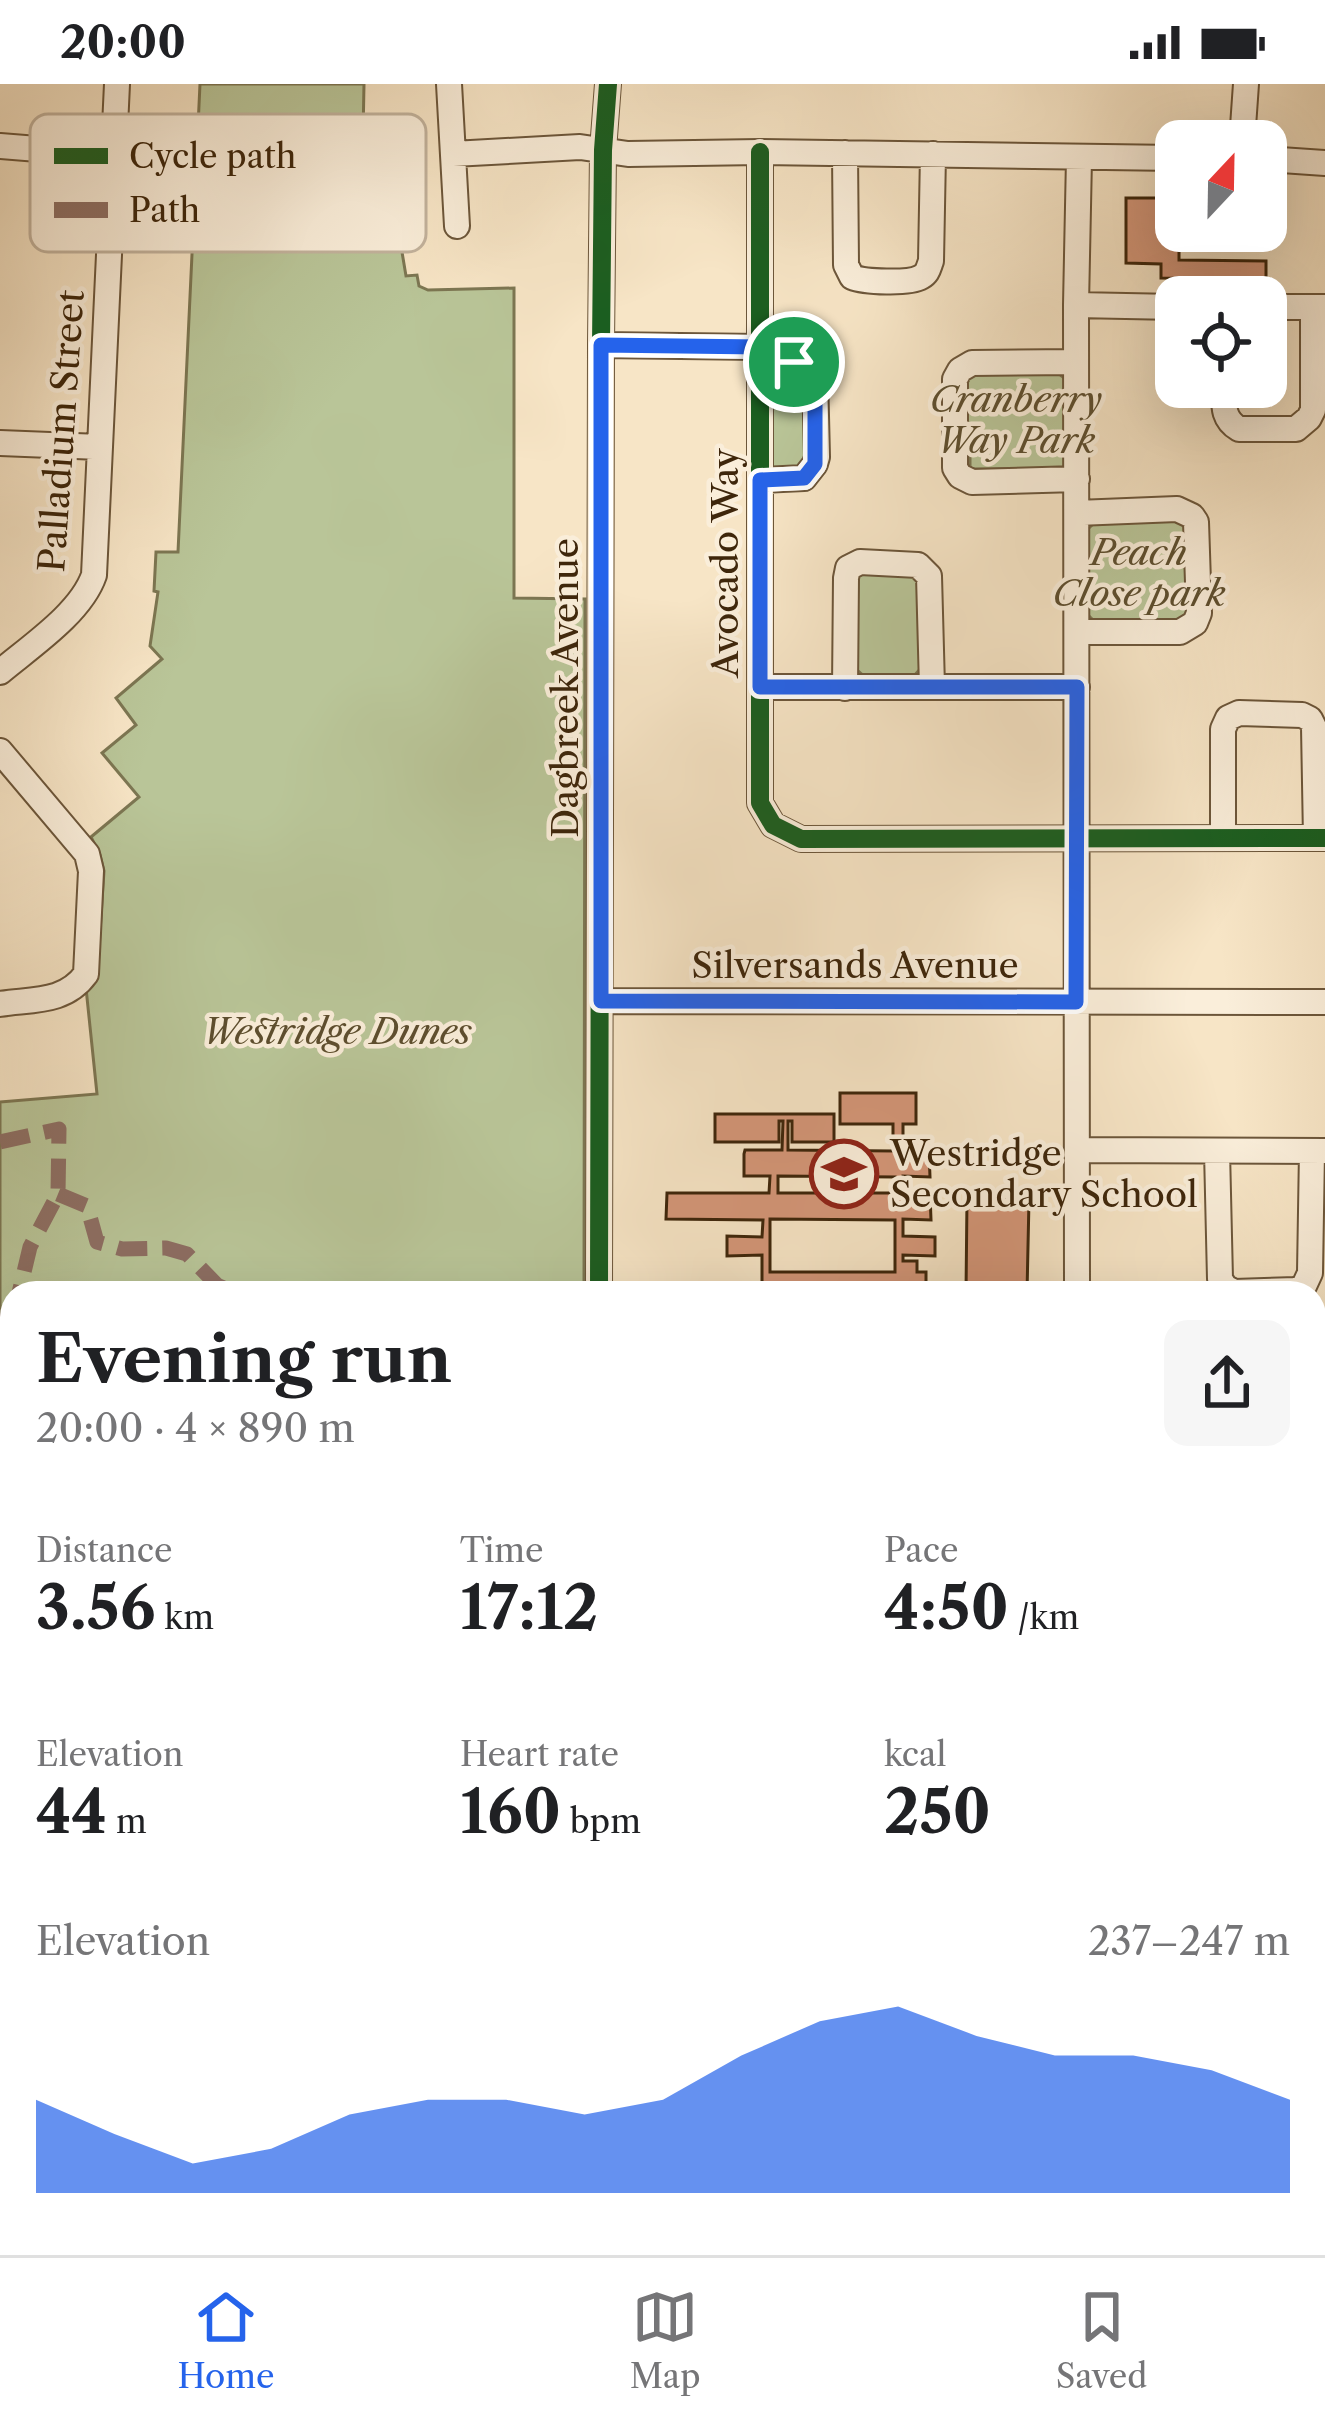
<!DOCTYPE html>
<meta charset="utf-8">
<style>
:root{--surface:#fff;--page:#f6f6f6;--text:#202124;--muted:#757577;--line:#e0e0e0;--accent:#2563eb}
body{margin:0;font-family:"Libre Caslon Text",serif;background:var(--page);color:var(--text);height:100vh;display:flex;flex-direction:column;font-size:45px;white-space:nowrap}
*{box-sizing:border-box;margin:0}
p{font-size:39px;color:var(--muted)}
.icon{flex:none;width:66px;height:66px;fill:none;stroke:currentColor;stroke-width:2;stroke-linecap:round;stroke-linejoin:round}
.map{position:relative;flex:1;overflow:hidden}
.panel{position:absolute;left:0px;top:1197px;width:1326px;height:975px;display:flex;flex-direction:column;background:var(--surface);border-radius:36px 36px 0 0;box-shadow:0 12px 48px #0002}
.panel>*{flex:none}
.needle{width:78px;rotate:22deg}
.controls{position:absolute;left:1155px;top:36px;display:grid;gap:24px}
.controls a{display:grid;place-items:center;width:132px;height:132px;border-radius:24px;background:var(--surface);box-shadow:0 12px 48px #0002;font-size:60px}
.pin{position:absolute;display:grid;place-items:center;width:102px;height:102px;color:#fff;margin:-51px;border:6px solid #fff;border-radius:50%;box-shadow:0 3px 12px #0007}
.round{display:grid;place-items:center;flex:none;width:126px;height:126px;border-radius:24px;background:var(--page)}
.summary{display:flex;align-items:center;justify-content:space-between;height:204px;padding:0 36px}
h1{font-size:66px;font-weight:700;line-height:90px}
.metrics{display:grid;grid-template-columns:repeat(3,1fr);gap:18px;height:204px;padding:12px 36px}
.metrics div{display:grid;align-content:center}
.metrics b{font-size:60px;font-weight:700}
.metrics small{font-size:33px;font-weight:400}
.metrics p{font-size:33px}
.chart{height:336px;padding:24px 36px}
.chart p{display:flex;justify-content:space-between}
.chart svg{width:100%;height:216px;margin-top:12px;fill:var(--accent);opacity:.7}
.status{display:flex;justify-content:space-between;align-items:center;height:84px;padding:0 60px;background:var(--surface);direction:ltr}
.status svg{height:33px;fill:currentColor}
.tabs{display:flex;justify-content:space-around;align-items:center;height:168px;border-top:3px solid var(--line);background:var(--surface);font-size:33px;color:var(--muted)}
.tabs a{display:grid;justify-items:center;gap:6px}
.tabs .selected{color:var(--accent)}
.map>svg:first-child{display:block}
.green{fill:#b9c598;stroke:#7c7652;stroke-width:3}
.building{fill:#d49678;stroke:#3e260b;stroke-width:3;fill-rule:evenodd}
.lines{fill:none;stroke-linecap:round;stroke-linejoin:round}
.minor-casing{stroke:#6c563a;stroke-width:28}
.major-casing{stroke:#3e260b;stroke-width:38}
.minor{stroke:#faeeda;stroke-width:24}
.major{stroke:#ecc283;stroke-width:33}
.quiet{stroke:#8d6e63;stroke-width:15;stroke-dasharray:30 15;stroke-linecap:butt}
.cycleway-casing{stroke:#faeeda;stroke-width:26}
.cycleway{stroke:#1b5e20;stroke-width:18}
.route-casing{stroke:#fff;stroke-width:24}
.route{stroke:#2563eb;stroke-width:15}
.labels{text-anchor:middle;stroke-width:9;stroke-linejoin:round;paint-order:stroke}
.park-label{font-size:36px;font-style:italic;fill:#5d4e2e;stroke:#faeeda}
.street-label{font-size:36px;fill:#3e260b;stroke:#faeeda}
.poi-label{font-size:36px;fill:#3e260b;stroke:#faeeda;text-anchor:start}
.key{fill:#faeeda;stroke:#c2b29c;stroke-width:3}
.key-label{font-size:33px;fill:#3e260b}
</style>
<div class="status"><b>20:00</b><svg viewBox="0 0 49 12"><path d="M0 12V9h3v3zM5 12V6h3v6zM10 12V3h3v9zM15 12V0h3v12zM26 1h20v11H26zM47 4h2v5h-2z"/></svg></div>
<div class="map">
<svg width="1325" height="2171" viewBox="0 0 1325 2171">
<rect width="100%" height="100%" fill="#f7e5c6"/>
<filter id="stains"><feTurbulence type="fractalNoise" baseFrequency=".00167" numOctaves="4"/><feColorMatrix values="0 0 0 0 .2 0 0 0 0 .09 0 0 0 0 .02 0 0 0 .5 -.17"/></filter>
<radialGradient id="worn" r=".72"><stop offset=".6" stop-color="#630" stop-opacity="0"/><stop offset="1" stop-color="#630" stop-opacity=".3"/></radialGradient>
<path class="green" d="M200,0H364L363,53L370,118L396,132L406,192L417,191L419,202L428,206L514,204V514L585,515L584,1209H12V2002L0,2003V1018L97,1010L86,904L97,894L104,787L100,771L91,753L139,713L102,669L136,641L116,614L162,575L150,562L158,508L154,507L156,468H178Z
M778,287L806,292L808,380L778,388L770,381V294Z
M1055,287L1067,296V378L1062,385H970V354L962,353V298L968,290Z
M1176,436L1181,437L1191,450L1187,536L1096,539L1087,530L1088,445L1095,438Z
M862,488L918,491L921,584L913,593H865L856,585L858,492Z
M102,2160H576L578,2171H107Z"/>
<path class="building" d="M1126,114H1176V147H1193V160H1179V176L1266,177V195L1161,194V180L1126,179Z
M840,1009H916V1040H903V1067H929L930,1093L903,1092V1109L930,1110L931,1136L903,1135V1152L935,1153V1172L903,1171V1177H917V1188H926V1209H762V1171L727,1172V1152L762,1153L763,1136L666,1135L667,1109H769L770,1092H744V1070L745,1066H782L783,1037H779V1058H715V1030H834V1058H792V1037H788V1066L893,1067V1040H840ZM778,1092L895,1093V1109H778ZM770,1135L895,1136V1188H770Z
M967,1115L1029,1116L1027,1209H966Z
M1314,1880L1325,1882V1913L1314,1911Z"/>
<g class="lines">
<defs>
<path id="minor" d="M449,0L457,142
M1242,57L1246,0
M0,62L112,71
M760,68V719L773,741L801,755L1325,754
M845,69L846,181L852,193C864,198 909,200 921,193C928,189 928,185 931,177L933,70
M453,70L580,63L628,70L760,68L1176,74
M1266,75L1325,79
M1076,221L1176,223
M1266,223H1325
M601,261L760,263
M1076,278L972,279L960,286L955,295V384L960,392L972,398L1077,395
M1224,303C1224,321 1222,335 1239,345H1296L1309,334L1313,326V223
M0,359L100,363
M761,396L804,394L815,380L817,373L815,290L799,278L761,277
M1077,429L1177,425L1192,432L1196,438L1199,529L1195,539L1180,548H1077
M0,588C31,562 81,529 94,491L117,0
M760,603H1077
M845,604L846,494L848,484L860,478L918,481L929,492L932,603
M0,667L87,770L91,787L86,890C65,919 33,915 0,920
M1223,754V645L1228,634L1239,629L1302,631L1310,635L1314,643L1316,754
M601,917L1325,918
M1077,1066L1325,1067
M1217,1067L1220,1195L1225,1203L1234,1208L1296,1206L1304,1202L1310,1189L1312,1067
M599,1209L601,261L603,66L608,0
M1077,1209L1076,221L1079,74
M1314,1663L1325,1665
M0,2145L12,2141
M68,2160L71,2171
M599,2160V2171
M1045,2160V2171
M766,2171V2160
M906,2171V2160"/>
<path id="major" d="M0,2033H12
M1314,2037H1325
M1314,2073H1325"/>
</defs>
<use href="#minor" class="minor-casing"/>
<use href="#major" class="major-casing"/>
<use href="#minor" class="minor"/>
<use href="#major" class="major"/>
<path class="quiet" d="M0,1058L59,1045L58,1110L30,1163L19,1209
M58,1110L87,1122L97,1158L122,1165L166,1164L187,1170L217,1201L235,1209
M0,1242L12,1227"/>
<defs>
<path id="cycleway" d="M760,68V719L773,741L801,755L1325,754
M599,1209L601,261L603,66L608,0"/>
</defs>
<use href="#cycleway" class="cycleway-casing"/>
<use href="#cycleway" class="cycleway"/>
</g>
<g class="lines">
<defs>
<path id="route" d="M601,261L760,263L761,277L799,278L815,290V380L804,394L760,396V603H1077L1076,918L601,917Z"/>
</defs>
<use href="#route" class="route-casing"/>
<use href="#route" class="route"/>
</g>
<defs>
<symbol id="school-ring" viewBox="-11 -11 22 22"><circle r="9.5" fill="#faeeda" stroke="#8f2418" stroke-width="1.5"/><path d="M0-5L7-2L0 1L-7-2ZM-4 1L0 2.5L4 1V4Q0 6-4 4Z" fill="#8f2418"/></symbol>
</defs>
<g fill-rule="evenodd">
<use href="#school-ring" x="806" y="1052" width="76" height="76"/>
</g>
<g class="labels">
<g class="park-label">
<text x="1016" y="328">Cranberry<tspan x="1016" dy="41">Way Park</tspan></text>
<text x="1139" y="481">Peach<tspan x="1139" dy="41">Close park</tspan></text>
<text x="337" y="960">Westridge Dunes</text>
</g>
<g class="street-label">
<text transform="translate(61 347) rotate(-86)" y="13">Palladium Street</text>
<text transform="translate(725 479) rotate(-90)" y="13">Avocado Way</text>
<text transform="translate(565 604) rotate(-90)" y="13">Dagbreek Avenue</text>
<text x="855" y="894">Silversands Avenue</text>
</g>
<g class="poi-label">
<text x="890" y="1082">Westridge<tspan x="890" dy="41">Secondary School</tspan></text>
</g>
</g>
<rect x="30" y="30" width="396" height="138" rx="18" class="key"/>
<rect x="54" y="64" width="54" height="16" fill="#1b5e20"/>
<rect x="54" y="118" width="54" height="16" fill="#8d6e63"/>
<g class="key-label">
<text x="129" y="84">Cycle path</text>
<text x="129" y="138">Path</text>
</g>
<rect width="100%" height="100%" filter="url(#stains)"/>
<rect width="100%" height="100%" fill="url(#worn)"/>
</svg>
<div class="controls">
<a><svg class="needle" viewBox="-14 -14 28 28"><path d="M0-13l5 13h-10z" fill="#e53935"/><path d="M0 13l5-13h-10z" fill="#757577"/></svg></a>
<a><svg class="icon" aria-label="locate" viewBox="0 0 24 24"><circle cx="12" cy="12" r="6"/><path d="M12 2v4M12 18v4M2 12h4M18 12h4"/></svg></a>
</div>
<div class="pin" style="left:794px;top:278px;background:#1e9e55"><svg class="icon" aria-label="arrive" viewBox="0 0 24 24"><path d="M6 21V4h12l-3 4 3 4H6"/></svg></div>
<section class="panel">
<div class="summary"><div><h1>Evening run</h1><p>20:00 · 4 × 890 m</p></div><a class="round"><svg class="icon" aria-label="share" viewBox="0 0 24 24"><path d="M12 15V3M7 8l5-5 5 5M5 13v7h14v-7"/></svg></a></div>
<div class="metrics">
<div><p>Distance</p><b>3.56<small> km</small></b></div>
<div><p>Time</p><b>17:12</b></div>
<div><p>Pace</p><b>4:50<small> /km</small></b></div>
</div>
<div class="metrics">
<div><p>Elevation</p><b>44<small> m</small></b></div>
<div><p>Heart rate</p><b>160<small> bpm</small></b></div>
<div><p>kcal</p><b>250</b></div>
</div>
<div class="chart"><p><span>Elevation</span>237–247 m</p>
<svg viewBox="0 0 160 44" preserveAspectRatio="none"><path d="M0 44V25L10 32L20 38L30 35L40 28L50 25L60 25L70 28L80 25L90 16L100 9L110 6L120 12L130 16L140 16L150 19L160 25V44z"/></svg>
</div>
</section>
</div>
<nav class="tabs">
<a class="selected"><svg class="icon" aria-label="home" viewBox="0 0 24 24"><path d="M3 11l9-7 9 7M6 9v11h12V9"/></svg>Home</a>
<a><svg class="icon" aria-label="map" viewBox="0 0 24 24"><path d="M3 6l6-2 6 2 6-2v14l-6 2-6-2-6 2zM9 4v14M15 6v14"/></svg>Map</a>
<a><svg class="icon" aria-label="saved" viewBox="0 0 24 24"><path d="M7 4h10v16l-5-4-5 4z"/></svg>Saved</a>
</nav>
